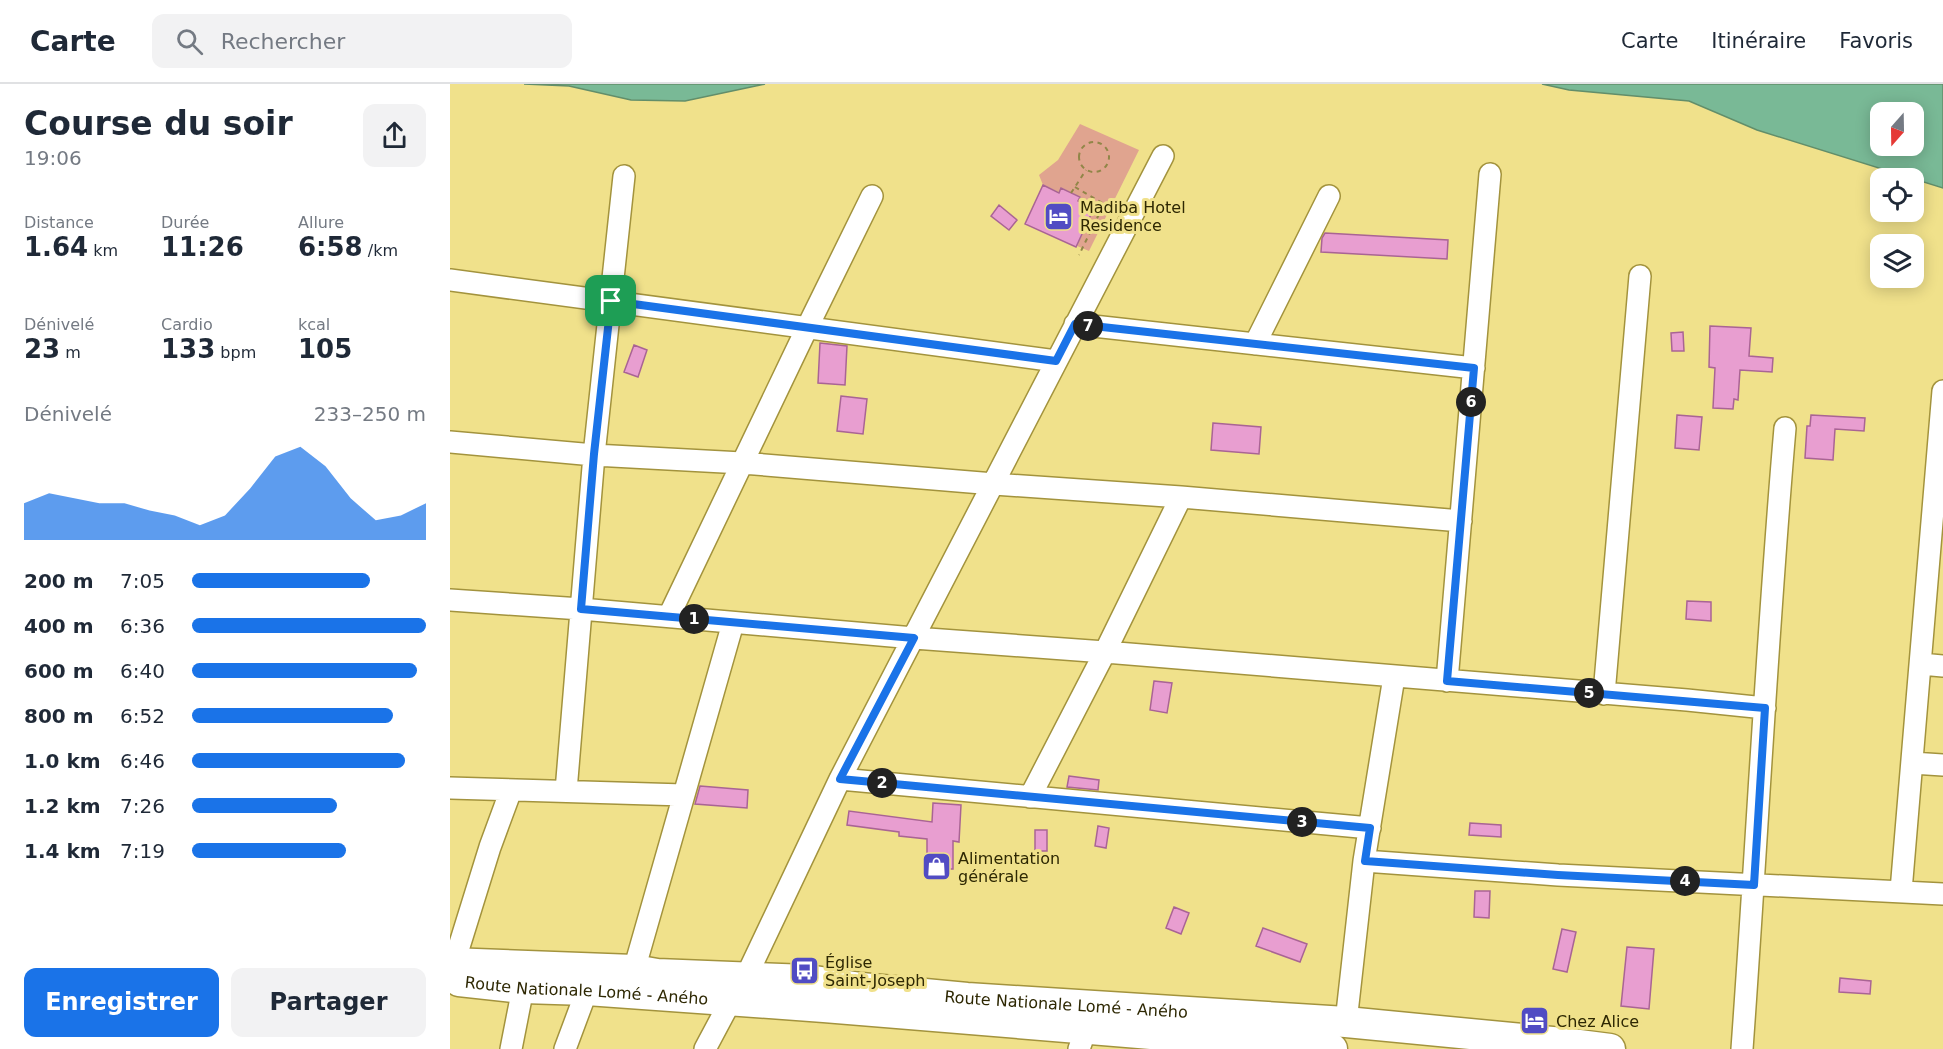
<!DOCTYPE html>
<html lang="fr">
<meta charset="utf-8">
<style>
:root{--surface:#fff;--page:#f2f2f3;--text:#1f2937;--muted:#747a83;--line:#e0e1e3;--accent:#1a73e8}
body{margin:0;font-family:"DejaVu Sans",sans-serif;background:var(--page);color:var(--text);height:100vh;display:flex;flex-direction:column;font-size:22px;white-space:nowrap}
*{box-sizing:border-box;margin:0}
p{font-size:20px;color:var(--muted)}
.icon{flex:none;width:33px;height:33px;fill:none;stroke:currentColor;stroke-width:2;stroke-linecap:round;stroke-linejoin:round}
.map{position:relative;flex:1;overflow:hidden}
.details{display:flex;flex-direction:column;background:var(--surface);width:450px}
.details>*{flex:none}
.needle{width:39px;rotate:200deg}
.controls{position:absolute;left:1420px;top:18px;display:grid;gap:12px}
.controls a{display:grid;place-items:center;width:54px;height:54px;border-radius:12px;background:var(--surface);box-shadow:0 3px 15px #0003;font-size:30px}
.pin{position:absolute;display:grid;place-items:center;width:51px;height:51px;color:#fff;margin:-26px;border-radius:12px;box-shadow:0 3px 9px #0006}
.km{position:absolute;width:30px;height:30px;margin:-15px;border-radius:50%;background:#222;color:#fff;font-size:16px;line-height:30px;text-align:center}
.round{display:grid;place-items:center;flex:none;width:63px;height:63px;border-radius:12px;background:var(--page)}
.head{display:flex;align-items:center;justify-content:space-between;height:102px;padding:0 24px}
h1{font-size:33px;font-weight:700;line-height:45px}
.figures{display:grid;grid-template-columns:repeat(3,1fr);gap:9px;height:102px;padding:6px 24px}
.figures div{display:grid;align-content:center}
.figures b{font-size:26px;font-weight:700}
.figures small{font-size:16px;font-weight:400}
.figures p{font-size:16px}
.chart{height:168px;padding:12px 24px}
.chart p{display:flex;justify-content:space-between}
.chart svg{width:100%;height:108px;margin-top:6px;fill:var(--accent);opacity:.7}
.action{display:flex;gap:12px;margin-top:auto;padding:12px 24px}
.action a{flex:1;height:69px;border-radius:12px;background:var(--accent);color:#fff;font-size:24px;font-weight:700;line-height:69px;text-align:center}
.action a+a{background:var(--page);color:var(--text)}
ul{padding:0 24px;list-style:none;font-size:20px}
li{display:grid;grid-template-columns:96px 72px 1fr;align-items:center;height:45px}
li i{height:15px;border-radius:8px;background:var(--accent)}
header{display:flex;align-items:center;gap:36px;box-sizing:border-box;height:84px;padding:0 30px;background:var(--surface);border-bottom:2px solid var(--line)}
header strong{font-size:28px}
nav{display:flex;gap:33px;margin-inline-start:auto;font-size:21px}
.search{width:420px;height:54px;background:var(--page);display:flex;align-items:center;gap:15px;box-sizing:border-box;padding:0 21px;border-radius:12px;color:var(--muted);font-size:22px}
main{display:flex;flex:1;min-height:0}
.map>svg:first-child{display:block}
.green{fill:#e0a48f}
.water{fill:#79b996;stroke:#628e6a;stroke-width:1.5;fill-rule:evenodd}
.building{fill:#e89ed0;stroke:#a96494;stroke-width:1.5}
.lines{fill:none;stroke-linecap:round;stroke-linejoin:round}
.minor-casing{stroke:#a3933d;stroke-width:24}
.highway-casing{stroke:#a3933d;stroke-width:33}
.path{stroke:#918648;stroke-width:2;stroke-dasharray:4.5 4.5;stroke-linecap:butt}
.minor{stroke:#fff;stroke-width:21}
.highway{stroke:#fff;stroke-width:30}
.route-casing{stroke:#fff;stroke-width:12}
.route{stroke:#1a73e8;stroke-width:8}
.labels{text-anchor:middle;stroke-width:6;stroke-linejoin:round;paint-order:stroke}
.poi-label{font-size:16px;fill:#2e2803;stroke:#f0e18b;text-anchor:start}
.street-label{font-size:16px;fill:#2e2803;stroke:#f0e18b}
</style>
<header>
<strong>Carte</strong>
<div class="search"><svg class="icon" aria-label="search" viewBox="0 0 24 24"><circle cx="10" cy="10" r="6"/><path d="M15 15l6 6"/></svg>Rechercher</div>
<nav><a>Carte</a><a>Itinéraire</a><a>Favoris</a></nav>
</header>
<main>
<section class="details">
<div class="head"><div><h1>Course du soir</h1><p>19:06</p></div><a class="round"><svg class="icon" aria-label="share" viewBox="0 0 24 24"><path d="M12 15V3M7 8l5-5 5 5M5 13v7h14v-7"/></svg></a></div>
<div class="figures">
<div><p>Distance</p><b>1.64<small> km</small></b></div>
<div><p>Durée</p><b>11:26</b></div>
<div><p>Allure</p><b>6:58<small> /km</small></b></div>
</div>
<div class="figures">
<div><p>Dénivelé</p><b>23<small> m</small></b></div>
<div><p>Cardio</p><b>133<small> bpm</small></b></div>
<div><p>kcal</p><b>105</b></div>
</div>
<div class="chart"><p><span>Dénivelé</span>233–250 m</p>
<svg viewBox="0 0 160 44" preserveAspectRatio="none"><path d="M0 44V29L10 25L20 27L30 29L40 29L50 32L60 34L70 38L80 34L90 23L100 10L110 6L120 14L130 27L140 36L150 34L160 29V44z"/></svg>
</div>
<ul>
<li><b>200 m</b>7:05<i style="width:76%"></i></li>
<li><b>400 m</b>6:36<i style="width:100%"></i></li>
<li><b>600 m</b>6:40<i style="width:96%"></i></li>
<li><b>800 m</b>6:52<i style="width:86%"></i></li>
<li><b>1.0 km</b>6:46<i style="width:91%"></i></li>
<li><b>1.2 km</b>7:26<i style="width:62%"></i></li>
<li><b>1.4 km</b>7:19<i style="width:66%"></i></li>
</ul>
<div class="action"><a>Enregistrer</a><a>Partager</a></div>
</section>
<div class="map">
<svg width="1493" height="965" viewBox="0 0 1493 965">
<rect width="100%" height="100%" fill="#f0e18b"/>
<path class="green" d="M630,40L689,66L639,167L627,162L644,124L629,117L631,113L612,104L609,108L593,101L589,91L608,76Z"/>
<path class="water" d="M74,0H315L235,17L181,16L119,2Z
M1092,0H1493V104L1307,46L1239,17L1119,6ZM1464,28V62H1431V28Z"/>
<path class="building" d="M593,101L609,109L611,104L630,113L628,117L644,124L626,163L575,140Z
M549,121L567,136L559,146L541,132Z
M875,149L998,156L997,175L871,168L872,154Z
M1260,242L1301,244L1299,272L1323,274L1322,288L1290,286L1288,316L1284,315L1283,325L1263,324L1265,284L1259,283Z
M1233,248L1234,267H1222L1221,249Z
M370,259L397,262L395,301L368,299Z
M184,261L197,266L188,293L174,288Z
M391,312L417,315L413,350L387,347Z
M1227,331L1252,333L1249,366L1225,364Z
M1361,331L1415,334L1414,347L1385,345L1383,376L1355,374L1357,342H1360Z
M763,339L811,343L809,370L761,366Z
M1237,517L1261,518V537L1236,535Z
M704,597L722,599L717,629L700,626Z
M619,692L649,696L648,706L617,703Z
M250,702L298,706L297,724L245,720Z
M483,719L511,721L509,758L503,757V785H477V755L449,752V748L397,741L399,727L482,738Z
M1020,739L1051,741V753L1019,751Z
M648,742L659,744L656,764L645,762Z
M585,746H597V767H585Z
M1025,807H1040L1039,834L1024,833Z
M724,823L739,829L731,850L716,844Z
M813,844L857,860L850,878L806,862Z
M1112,845L1126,848L1117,888L1103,885Z
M1177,863L1204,865L1199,925L1171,922Z
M1390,894L1421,897L1420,910L1389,908Z"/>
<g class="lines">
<defs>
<path id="minor" d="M0,196L606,277
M625,240L1024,284
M805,260L879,112
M0,358L144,371L292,379L544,400L731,413L1011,437
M0,516L131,525L464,554L655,568L1237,616L1315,624
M219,532L357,244L422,112
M1471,580L1493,582
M997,597L1040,90
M1154,610L1190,192
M1462,679L1493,681
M390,695L920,744
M0,704L234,711
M116,707L144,371L174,92
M580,713L655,568L731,413
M914,777L1108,791L1493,810
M1451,807L1493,307
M4,879L40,763L61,706
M184,886L283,539
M896,938L914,777L944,593
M61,965L73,904
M115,965L137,906
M255,965L280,918L296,893L390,695L713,72
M629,965L636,945
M1292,965C1307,758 1317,551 1335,344"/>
<g id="highway">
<path id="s1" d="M0,879L184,886L207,890L358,896L411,904L517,914L896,938L1113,959L1160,965"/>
<path id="s2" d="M9,897L73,904L137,906L374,923L882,965"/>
</g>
</defs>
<use href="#minor" class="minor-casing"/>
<use href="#highway" class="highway-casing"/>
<path class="path" d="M629 73a15 15 0 1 1 30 0a15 15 0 1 1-30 0Z
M625,103L654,120L629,171
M621,109L636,86"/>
<use href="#minor" class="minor"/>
<use href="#highway" class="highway"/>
</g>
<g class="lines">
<defs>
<path id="route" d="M161,217L606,277L625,240L1024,284L997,597L1315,624L1304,801L1108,791L915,777L920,744L390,695L464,554L131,525L144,370Z"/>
</defs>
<use href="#route" class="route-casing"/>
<use href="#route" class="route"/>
</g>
<defs>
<symbol id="hotel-square" viewBox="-11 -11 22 22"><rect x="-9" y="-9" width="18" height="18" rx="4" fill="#514cc3" stroke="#f0e18b"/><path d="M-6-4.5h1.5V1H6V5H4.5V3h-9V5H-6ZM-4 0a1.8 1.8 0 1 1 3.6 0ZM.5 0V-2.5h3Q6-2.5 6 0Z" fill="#fff"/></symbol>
<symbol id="shop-square" viewBox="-11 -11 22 22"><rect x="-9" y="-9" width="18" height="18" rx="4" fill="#514cc3" stroke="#f0e18b"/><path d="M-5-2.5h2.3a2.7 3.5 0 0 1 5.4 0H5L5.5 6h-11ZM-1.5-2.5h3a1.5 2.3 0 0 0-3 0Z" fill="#fff"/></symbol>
<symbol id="bus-square" viewBox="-11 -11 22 22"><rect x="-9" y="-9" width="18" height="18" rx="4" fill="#514cc3" stroke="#f0e18b"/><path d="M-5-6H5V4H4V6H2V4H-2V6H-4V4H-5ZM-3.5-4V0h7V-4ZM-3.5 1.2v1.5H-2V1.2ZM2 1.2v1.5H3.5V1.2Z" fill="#fff"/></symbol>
</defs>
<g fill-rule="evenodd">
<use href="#hotel-square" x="592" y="116" width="33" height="33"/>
<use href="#shop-square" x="470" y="766" width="33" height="33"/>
<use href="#bus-square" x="338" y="870" width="33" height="33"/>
<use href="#hotel-square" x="1068" y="920" width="33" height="33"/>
</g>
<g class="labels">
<g class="poi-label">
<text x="630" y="129">Madiba Hotel<tspan x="630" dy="18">Residence</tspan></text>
<text x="508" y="780">Alimentation<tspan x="508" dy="18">générale</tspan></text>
<text x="375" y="884">Église<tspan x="375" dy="18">Saint-Joseph</tspan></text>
<text x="1106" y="943">Chez Alice</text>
</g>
<g class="street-label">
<text dy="6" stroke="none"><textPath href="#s2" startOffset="128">Route Nationale Lomé - Aného</textPath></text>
<text dy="6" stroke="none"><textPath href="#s1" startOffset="618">Route Nationale Lomé - Aného</textPath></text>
</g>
</g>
</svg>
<div class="controls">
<a><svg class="needle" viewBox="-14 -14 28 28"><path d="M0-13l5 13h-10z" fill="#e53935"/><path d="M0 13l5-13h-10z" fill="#747a83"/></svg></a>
<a><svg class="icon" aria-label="locate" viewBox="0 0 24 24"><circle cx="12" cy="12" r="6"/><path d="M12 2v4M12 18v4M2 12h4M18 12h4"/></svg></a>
<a><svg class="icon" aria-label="layers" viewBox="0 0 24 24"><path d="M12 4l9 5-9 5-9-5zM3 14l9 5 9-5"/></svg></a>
</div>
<div class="pin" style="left:161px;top:217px;background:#1e9e55"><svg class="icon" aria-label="arrive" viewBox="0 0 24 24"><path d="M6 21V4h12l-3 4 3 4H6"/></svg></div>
<b class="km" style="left:244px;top:535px">1</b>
<b class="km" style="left:432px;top:699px">2</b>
<b class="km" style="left:852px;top:738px">3</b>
<b class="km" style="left:1235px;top:797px">4</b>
<b class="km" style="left:1139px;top:609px">5</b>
<b class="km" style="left:1021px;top:318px">6</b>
<b class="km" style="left:638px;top:242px">7</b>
</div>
</main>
